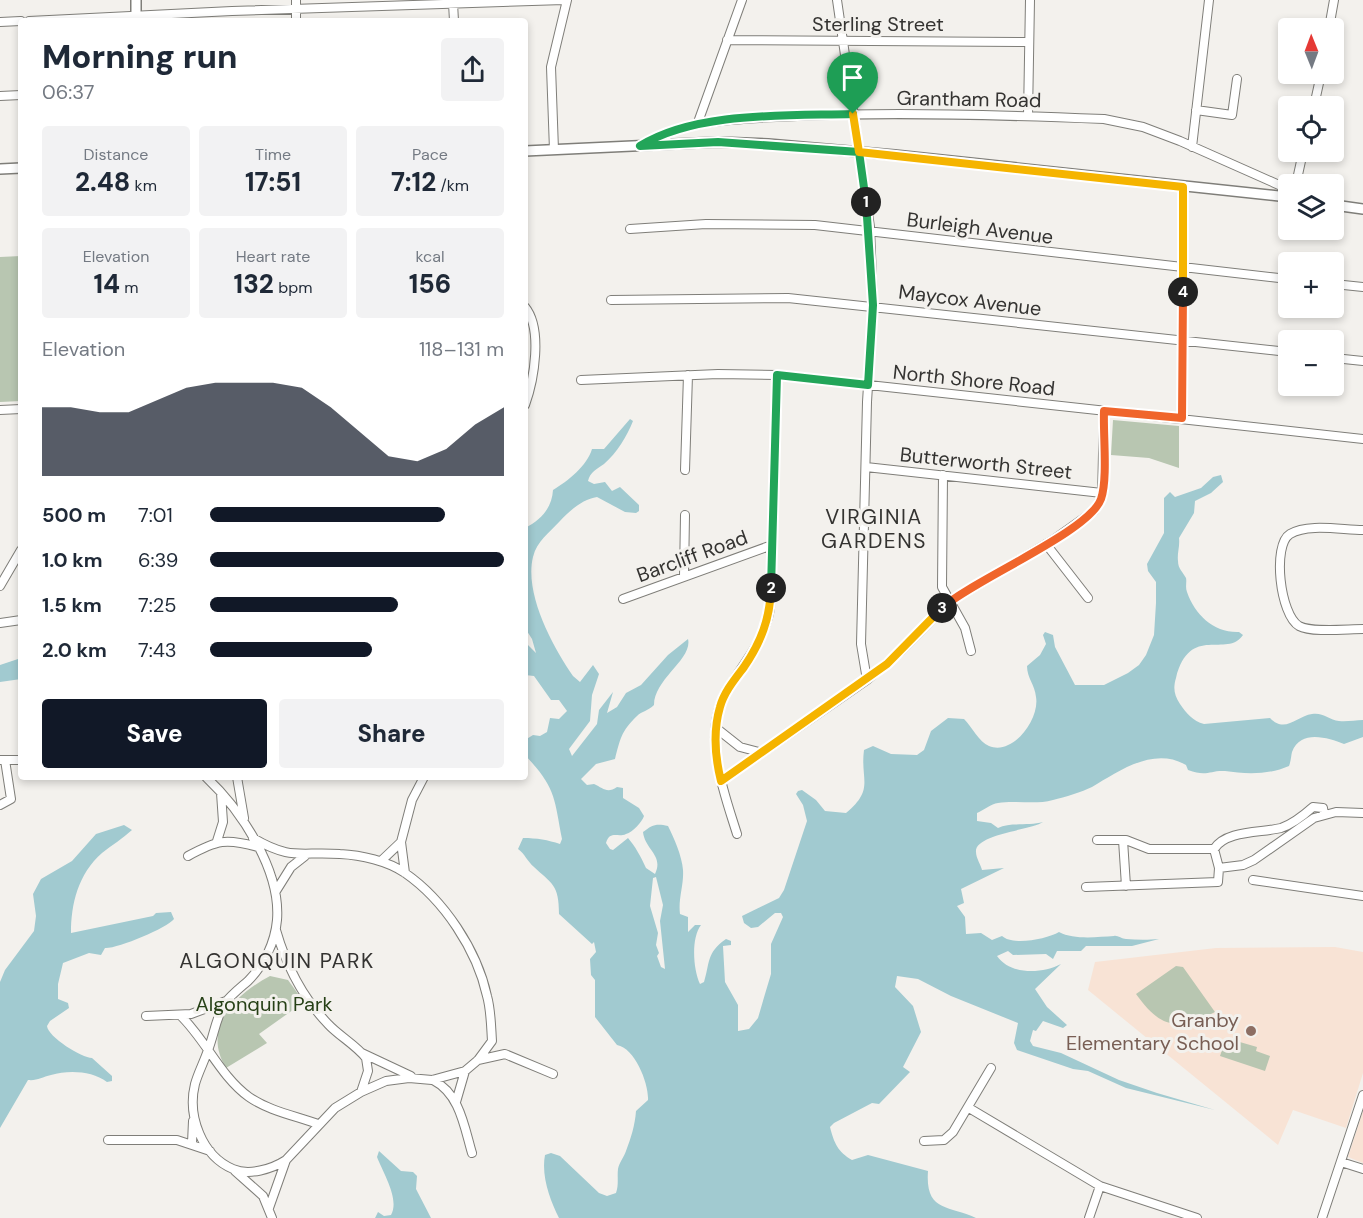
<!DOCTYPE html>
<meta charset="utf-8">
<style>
:root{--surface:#fff;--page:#f2f2f3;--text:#1f2937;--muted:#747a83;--accent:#111827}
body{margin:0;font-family:"DM Sans",sans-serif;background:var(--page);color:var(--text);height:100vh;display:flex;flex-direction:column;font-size:22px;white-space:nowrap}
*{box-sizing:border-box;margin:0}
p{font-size:20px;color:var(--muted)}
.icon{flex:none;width:33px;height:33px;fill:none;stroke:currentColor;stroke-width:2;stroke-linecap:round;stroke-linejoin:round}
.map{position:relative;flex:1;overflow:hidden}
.panel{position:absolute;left:18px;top:18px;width:510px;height:762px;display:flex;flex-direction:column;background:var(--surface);border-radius:6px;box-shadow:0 3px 9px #0003}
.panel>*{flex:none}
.needle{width:39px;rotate:359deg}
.fabs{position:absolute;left:1278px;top:18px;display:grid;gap:12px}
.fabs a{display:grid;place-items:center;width:66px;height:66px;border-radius:6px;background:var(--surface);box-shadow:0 3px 9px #0003;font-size:30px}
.pin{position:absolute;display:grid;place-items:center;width:51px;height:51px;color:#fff;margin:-62px -26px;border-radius:50% 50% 50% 0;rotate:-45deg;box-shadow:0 0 6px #0007}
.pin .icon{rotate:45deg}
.km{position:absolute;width:30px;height:30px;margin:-15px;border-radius:50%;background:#222;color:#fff;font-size:16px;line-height:30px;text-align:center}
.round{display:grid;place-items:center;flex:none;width:63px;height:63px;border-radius:6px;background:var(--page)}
.headline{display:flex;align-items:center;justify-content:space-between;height:102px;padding:0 24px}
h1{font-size:33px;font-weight:800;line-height:45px}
.figures{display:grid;grid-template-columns:repeat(3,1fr);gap:9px;height:102px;padding:6px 24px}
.figures div{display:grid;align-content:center;border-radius:6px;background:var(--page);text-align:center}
.figures b{font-size:26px;font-weight:800}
.figures small{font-size:16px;font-weight:400}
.figures p{font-size:16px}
.chart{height:168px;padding:12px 24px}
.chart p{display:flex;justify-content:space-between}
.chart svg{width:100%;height:108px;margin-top:6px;fill:var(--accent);opacity:.7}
.cta{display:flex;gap:12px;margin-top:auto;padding:12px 24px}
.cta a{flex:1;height:69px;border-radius:6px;background:var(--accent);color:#fff;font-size:24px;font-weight:800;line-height:69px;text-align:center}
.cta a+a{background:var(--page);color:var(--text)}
ul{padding:0 24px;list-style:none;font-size:20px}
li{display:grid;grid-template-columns:96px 72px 1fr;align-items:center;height:45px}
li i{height:15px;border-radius:8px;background:var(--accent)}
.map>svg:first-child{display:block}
.education{fill:#f8e3d5}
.green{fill:#b8c6b1}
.water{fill:#a1cad0;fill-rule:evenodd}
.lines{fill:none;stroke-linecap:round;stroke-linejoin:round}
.minor-casing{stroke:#7f7e79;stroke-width:10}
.major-casing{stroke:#7f7e79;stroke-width:12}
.minor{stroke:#fff;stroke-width:8}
.major{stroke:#fff;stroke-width:9}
.split-1-casing{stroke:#fff;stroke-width:12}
.split-2-casing{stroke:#fff;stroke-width:12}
.split-3-casing{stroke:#fff;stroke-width:12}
.split-4-casing{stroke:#fff;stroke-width:12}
.split-5-casing{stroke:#fff;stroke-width:12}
.split-1{stroke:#22a559;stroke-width:8}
.split-2{stroke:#22a559;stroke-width:8}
.split-3{stroke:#f5b400;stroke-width:8}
.split-4{stroke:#f0652b;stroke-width:8}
.split-5{stroke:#f5b400;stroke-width:8}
.education-dot{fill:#8d6e63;stroke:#f3f1ed;stroke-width:2}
.labels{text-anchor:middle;stroke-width:6;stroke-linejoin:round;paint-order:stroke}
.street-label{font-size:20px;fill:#343331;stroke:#f3f1ed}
.park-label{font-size:20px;fill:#264016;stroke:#f3f1ed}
.education-label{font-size:20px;fill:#785e54;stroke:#f3f1ed;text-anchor:end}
.neighbourhood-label{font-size:21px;letter-spacing:1.5px;fill:#343331;stroke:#f3f1ed}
</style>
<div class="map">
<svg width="1363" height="1218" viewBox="0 0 1363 1218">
<rect width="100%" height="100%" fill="#f3f1ed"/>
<path class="education" d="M1335,947L1363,952V1073L1346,1128L1293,1110L1278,1145L1088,990L1095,962L1216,948Z
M1363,1111V1163L1348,1157Z"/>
<path class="green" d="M21,256V401L0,402V257Z
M1113,420L1179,426V468L1149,458L1111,455Z
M1176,966L1183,967L1215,1012C1178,1031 1161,1029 1136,994Z
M270,976L288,980L304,1002L259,1034L267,1043L226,1068C201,1027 236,994 270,976Z
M1226,1038L1257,1047L1256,1051L1270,1056L1265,1071L1220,1056Z"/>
<path class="water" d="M630,419L633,421C627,436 617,453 604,464C597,469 590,472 588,481L594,484L605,482L612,491L620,487L639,505V511L636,513L625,512L597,497C583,499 569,511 560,521C549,533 537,541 533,557C524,594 553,647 573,676L580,682L593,665L599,674L592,695L590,721L569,749L572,756L597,724L599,710L613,692L607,713L617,707L626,693L641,685L668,655L688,639C693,659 654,679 654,705C648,711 642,711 637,716C621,731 620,740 615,759L596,764L581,779L587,785L594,784C603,788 607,794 617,787L623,788V798L639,808L644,816C642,822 633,832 626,834C618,838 610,830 606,843L610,849L613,850L628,838C635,846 641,857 646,868L655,874C664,855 645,850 643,832C652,825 656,823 668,826C674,838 682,856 683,870C684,885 678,899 680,914L688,917V932L695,925H701C691,938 693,969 700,984L704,982C710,963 706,953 726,939L731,941V945L723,946L725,982L738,1005V1031L749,1029L758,1018L765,994L771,974V944L783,917L781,913H775L758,927L751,928L744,923L742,916L779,898L784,890L807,821L803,805L796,794L798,791L802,790L816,800L825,811L846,813C875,789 860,780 864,750L873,746L891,754L917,755L924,750L931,731L948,718L964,719C972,727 979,742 989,746C1013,756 1040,719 1036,697C1035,685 1027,678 1027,666L1040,655L1046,644L1043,635L1045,632L1053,635L1055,647L1075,685H1104L1128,673L1139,665L1146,655L1154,635L1156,603V582L1148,571L1147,564L1164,533V498L1170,492L1175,497L1201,488L1213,477L1221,475L1223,482L1211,493L1195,501L1194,513L1179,538C1180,547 1177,553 1178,561C1178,569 1183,572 1186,578C1187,582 1185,587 1187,592C1195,615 1214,633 1239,632L1243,635C1227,659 1190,623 1176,678C1173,688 1174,695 1180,704C1186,713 1193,721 1204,724L1270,718C1285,734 1297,716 1312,714C1323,712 1329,720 1339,721C1347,722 1355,720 1363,720V737L1344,744C1328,738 1301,729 1292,752C1291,756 1291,761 1289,766C1269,775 1245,774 1225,771C1210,770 1207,777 1188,770L1186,765C1154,746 1119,771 1092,787C1082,792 1065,797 1053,800C1035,805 1016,800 998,803C991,804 984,810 977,813V821L991,823L998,828C1010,822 1029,826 1043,822C1032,830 974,834 976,852C976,858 981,865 982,870L1004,868L961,889L964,903L957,906L965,917L966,934L981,933L992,940L1002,936C1013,946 1047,939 1059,932C1074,940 1097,937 1114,936C1117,935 1122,939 1126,939C1137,940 1149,940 1159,939L1132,946H1086L1081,951H1057L1053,959L1046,954L1013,955L1008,951L997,956C1010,975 1042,974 1061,964L1035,989L1047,1007L1067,1025L1063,1028L1043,1021L1036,1031L1033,1030L1030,1041L1033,1046L1061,1053L1119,1080L1157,1093L1215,1110L1126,1088L1088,1071L1073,1069L1017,1050L1014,1043L1018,1023L951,996L918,979L897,976L895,987L913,1006L921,1032L903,1067L910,1072L879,1104L872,1103L834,1123L830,1127C834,1143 838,1152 852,1160L868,1155L928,1171C925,1212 948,1205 976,1218H559C550,1200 541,1176 545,1155L551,1153L560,1156L599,1193L607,1196L616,1193C619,1184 617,1177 618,1169C619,1163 624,1157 626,1151C631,1138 635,1125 636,1111L648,1100C649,1084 635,1048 617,1045L595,1017V980L591,975L590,959L596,952L594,942L592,944L559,914C559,884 552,884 534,867C527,861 525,854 518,849L523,838C537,838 548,840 560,844L562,839C554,797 556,788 525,755V740L533,735L540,736L547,732L550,718L559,719L567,711L559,700H551L534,676L525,675V642L536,653L532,639L525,628V528C541,520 552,508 553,490C568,481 587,466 592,449H604ZM656,877L663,905L660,921L665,969L661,967L657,956L659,953L656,945L658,933L650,906L653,878Z
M21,658V679L0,682V665Z
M124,825L132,830C122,839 112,845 102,853C78,874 71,904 71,933L153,916L156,913L171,912L174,919C167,928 117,949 105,948L101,955L89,953L63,963L58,984V999L68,1003L69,1008L50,1021L47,1026C48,1037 82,1058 92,1058L112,1076V1081L107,1082C92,1071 69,1070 51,1075C42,1077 37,1081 28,1080L0,1128V982L5,970L34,931L36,916L33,894L41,879L72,861L96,834Z
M379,1151L401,1171L413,1172L417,1176L416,1189L431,1218H375L378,1212L384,1216L391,1215C400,1199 383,1173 377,1157Z"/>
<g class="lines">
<defs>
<path id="minor" d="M296,0V21
M453,3L454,21
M29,21L232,11L564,0
M0,22L21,21
M1329,28L1334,0
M727,40L1029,42
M0,96L21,95
M1314,106L1321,74
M1196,110L1232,115L1237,79
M1028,116L1030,0
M697,125L742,0
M641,145C686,118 746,119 797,116C899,112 1002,115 1104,119L1143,127L1180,141L1288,189
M1192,147L1209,0
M554,150L551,67L567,0
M1296,184L1303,152
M630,229L706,224L815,225L1288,279
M1334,284L1363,287
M611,300L788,298L1288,352
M525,307C543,329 534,380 525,405
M1334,358L1363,361
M581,380L718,374L777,375L1363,439
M0,410L21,409
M1182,418L1183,187
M866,467L1102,493
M685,470L688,375
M943,475L942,587L965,628L971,651
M1363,530C1342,530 1308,523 1290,534C1272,545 1280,615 1299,626C1312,633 1347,629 1363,629
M1046,544L1088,598
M684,576L685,515
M0,586L21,550
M623,599L772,545
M0,623L21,620
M867,680L901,651L949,602L1053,540L1094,511L1102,496L1104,411
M716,728L740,747L759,752
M0,760H21
M206,777C241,810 281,870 277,920C275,943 264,965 248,981C240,988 231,995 225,1003C216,1017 214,1035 208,1050C204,1062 198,1073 195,1084C187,1116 202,1156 233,1169C249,1176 272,1169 286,1160
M237,777L244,818
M721,781L867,680L861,644L867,402L873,305L870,227L837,0
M0,805L11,799L5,760
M737,834C723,789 701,734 727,690C744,663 764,641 770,609L777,375
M253,838C292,861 300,851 340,854C361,855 388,861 405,873C444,900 477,950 487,996C491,1010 491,1026 492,1041L478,1060L465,1071L432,1080L409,1078L386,1081L361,1092L335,1108L286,1160L269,1208
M1097,840H1126L1149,849H1214L1219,868
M1123,840L1126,886
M217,841L223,822L221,793
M401,842L405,873
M1214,849C1226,830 1261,833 1281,828C1293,824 1304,815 1313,807L1323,808L1324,814
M188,856C217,840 226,838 258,847
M381,861L401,842L412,800L424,777
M1253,880L1363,896
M1086,887L1218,882L1219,868L1243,865L1254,860L1314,818L1336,812L1363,813
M276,891L291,867L305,856
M276,930C286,965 303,998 328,1024C339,1036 356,1045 366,1058L368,1071L361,1092
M180,1015C206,1040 220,1076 249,1097C269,1111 296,1116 318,1124
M146,1016L191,1014L226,1001
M362,1053L411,1076
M478,1060L505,1054L553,1074
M433,1080C460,1094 464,1126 472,1153
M456,1102L465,1071
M969,1108L1100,1186L1197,1218
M108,1140H177L210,1151
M924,1141L944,1140L953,1132L991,1068
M192,1143L193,1121
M1341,1162L1363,1169
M235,1171L263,1196L272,1218
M1089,1218L1100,1186
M1322,1218L1363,1095"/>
<path id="major" d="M136,0V21
M525,151L718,142L768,144L895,155L1288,197
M0,169L21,168
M1334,205L1363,209"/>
</defs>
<use href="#minor" class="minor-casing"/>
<use href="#major" class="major-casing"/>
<use href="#minor" class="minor"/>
<use href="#major" class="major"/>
</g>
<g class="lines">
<defs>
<path id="split-1" d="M853,114C788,116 696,111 640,146L718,142L859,152L866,202"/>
<path id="split-2" d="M771,588L777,375L868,385L873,305L866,202"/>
<path id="split-3" d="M771,588C770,619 761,642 744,667C735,679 724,692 720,707C713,731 715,757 721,781L887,664L942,608"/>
<path id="split-4" d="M942,608C973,580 1089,532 1101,499C1108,479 1103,434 1104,411L1182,418L1183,292"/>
<path id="split-5" d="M853,114L859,152L1183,187V292"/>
</defs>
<use href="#split-1" class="split-1-casing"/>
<use href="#split-2" class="split-2-casing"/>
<use href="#split-3" class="split-3-casing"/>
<use href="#split-4" class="split-4-casing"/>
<use href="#split-5" class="split-5-casing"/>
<use href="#split-1" class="split-1"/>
<use href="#split-2" class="split-2"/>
<use href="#split-3" class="split-3"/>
<use href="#split-4" class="split-4"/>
<use href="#split-5" class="split-5"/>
</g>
<circle class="education-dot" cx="1251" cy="1031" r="6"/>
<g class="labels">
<g class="street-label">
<text x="878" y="31">Sterling Street</text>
<text transform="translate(969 99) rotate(1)" y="7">Grantham Road</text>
<text transform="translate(980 228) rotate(7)" y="7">Burleigh Avenue</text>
<text transform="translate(970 300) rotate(7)" y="7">Maycox Avenue</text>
<text transform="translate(974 380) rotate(6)" y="7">North Shore Road</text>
<text transform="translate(986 463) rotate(6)" y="7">Butterworth Street</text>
<text transform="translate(692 556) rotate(-20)" y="7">Barcliff Road</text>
</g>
<g class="park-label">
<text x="264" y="1011">Algonquin Park</text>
</g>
<g class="education-label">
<text x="1239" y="1027">Granby<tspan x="1239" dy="23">Elementary School</tspan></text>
</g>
<g class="neighbourhood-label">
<text x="874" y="524">VIRGINIA<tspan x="874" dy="24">GARDENS</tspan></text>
<text x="277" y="968">ALGONQUIN PARK</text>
</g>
</g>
</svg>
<div class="fabs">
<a><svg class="needle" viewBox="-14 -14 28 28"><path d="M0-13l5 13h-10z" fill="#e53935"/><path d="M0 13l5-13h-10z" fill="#747a83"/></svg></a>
<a><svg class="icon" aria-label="locate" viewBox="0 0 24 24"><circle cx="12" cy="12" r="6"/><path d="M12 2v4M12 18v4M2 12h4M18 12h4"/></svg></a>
<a><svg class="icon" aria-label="layers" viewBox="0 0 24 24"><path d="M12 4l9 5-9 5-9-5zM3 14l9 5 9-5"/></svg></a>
<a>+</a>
<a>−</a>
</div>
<div class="pin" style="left:853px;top:114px;background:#1e9e55"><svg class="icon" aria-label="arrive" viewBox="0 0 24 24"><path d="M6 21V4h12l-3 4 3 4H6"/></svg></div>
<b class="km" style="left:866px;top:202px">1</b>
<b class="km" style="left:771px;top:588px">2</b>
<b class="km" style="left:942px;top:608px">3</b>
<b class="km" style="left:1183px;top:292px">4</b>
<section class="panel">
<div class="headline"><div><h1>Morning run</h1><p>06:37</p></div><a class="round"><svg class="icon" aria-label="share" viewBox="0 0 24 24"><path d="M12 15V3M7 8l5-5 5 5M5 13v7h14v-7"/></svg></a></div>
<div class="figures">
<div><p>Distance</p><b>2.48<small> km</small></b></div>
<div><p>Time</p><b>17:51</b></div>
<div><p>Pace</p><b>7:12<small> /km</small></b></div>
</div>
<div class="figures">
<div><p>Elevation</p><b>14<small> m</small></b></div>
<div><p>Heart rate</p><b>132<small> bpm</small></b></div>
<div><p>kcal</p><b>156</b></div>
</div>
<div class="chart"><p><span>Elevation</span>118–131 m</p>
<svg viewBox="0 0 160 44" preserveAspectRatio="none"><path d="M0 44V16L10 16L20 18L30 18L40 13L50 8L60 6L70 6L80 6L90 8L100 16L110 26L120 36L130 38L140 33L150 23L160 16V44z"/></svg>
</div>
<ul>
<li><b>500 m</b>7:01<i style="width:80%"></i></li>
<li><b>1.0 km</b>6:39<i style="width:100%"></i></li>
<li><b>1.5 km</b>7:25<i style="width:64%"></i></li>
<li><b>2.0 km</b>7:43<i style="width:55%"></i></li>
</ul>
<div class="cta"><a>Save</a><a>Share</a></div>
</section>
</div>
